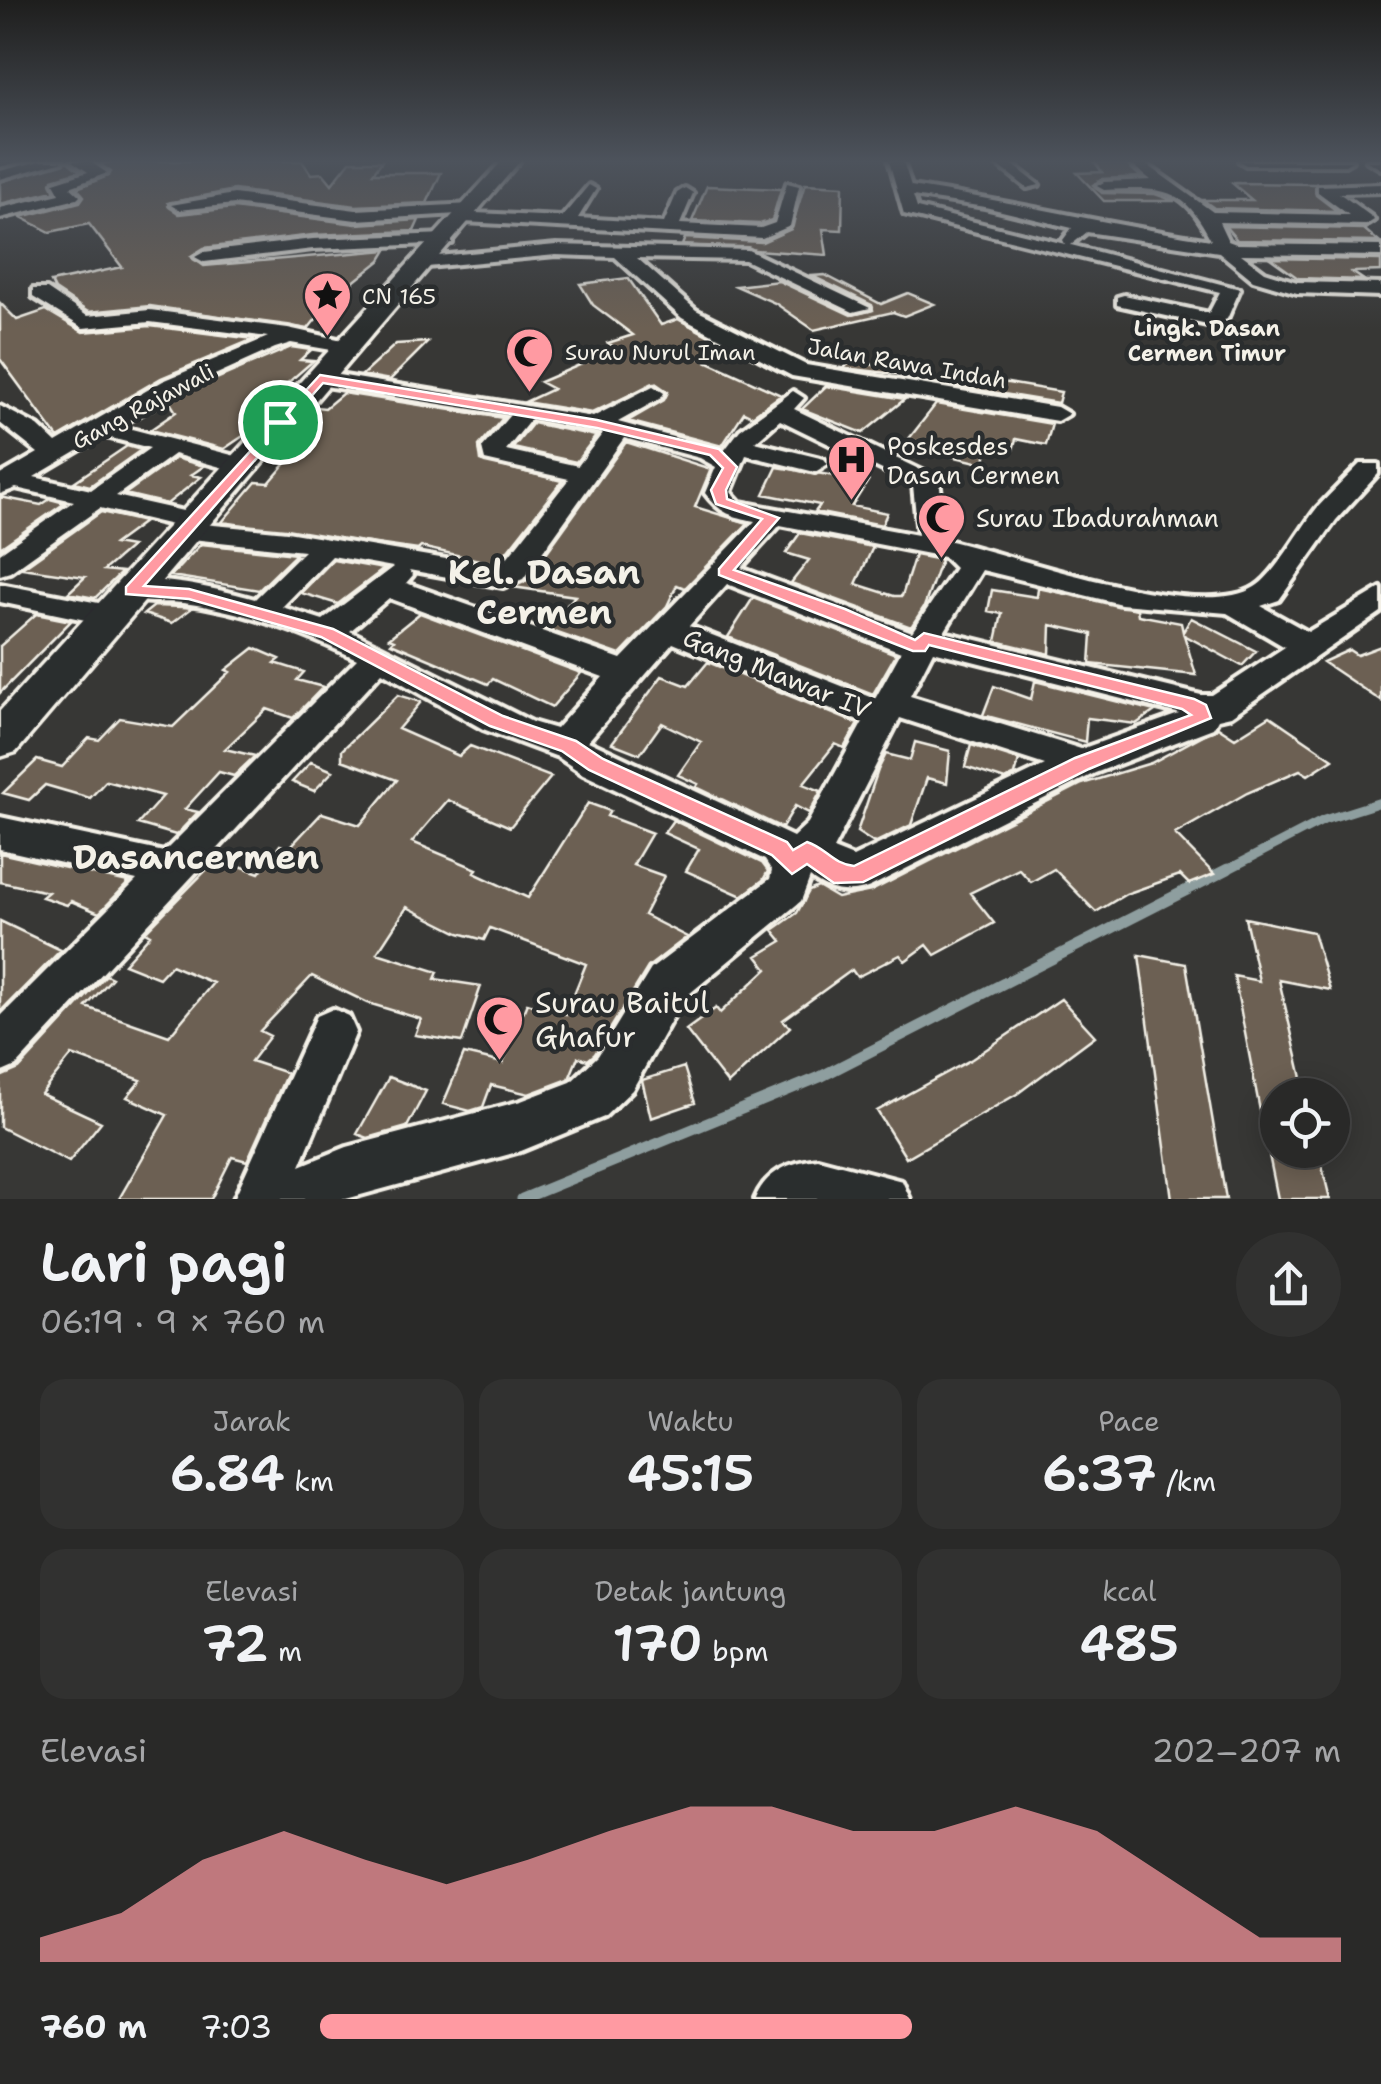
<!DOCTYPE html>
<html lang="id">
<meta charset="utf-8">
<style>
:root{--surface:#292928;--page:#313130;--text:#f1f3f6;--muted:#a5a6a8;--line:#454545;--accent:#ff9aa2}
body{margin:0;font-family:"Shantell Sans",sans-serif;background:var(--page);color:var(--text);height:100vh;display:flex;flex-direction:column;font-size:38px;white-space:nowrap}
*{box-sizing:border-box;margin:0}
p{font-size:32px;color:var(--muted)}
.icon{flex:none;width:55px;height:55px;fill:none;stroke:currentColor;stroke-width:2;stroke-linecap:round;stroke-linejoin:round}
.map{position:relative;height:1199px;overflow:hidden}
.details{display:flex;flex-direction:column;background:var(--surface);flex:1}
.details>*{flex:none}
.controls{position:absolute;left:1260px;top:1078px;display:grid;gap:20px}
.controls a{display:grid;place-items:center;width:90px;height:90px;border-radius:50%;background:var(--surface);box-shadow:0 5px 25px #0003,0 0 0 2px var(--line);font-size:50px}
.pin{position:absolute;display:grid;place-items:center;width:85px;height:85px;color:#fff;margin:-42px;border:5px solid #fff;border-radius:50%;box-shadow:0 2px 10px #0007}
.round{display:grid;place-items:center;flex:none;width:105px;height:105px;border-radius:52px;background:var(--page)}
.head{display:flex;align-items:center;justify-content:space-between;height:170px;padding:0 40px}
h1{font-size:55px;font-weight:600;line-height:75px}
.metrics{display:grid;grid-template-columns:repeat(3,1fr);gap:15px;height:170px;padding:10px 40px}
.metrics div{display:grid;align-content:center;border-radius:25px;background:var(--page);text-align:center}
.metrics b{font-size:50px;font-weight:600}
.metrics small{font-size:28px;font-weight:400}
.metrics p{font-size:28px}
.chart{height:280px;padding:20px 40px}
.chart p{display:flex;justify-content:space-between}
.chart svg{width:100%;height:180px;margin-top:10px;fill:var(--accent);opacity:.7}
ul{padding:0 40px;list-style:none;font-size:32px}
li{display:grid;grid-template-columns:160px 120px 1fr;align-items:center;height:75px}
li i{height:25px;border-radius:12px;background:var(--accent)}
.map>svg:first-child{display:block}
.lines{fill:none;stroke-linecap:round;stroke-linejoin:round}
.stream-far1{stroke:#8e9e9f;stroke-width:9}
.stream{stroke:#8e9e9f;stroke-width:11}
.building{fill:#6c6153;stroke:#f4f1e8;stroke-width:2.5}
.minor-casing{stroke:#f4f1e8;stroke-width:8}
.major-casing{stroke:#f4f1e8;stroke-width:7}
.minor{fill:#2a2d2e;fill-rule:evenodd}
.major{fill:#2a2d2e;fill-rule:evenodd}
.route{fill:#ff9aa2;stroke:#fff;stroke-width:2.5;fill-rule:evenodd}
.labels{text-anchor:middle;stroke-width:9;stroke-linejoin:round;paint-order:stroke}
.far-poi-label{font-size:22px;fill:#f4f1e8;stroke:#2a2d2e;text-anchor:start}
.far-neighbourhood-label{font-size:22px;font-weight:bold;fill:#f4f1e8;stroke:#2a2d2e}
.far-street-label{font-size:22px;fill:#f4f1e8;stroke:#2a2d2e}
.poi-label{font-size:25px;fill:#f4f1e8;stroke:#2a2d2e;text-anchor:start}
.street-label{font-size:25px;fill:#f4f1e8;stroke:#2a2d2e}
.near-poi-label{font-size:30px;fill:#f4f1e8;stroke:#2a2d2e;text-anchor:start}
.district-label{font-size:35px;font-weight:bold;fill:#f4f1e8;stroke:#2a2d2e}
.near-quarter-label{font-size:35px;font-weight:bold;fill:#f4f1e8;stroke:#2a2d2e}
</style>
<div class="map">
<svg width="1381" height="1199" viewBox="0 0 1381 1199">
<rect width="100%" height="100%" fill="#373735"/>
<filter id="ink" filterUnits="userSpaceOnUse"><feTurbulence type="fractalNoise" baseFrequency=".01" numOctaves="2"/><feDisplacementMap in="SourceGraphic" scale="20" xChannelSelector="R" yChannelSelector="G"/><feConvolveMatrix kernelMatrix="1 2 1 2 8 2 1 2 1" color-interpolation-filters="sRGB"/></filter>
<g filter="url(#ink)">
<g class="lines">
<path class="stream-far1" d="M1223,872L1324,820L1381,802"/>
<path class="stream" d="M522,1199L820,1077L1228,869"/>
</g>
<path class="building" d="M67,161L80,171L53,179L54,191L0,204V182Z
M117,161H302L311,174L323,173L332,184L350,161H382L373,173H441L427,203L356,206L234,190L168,203L179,214L234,208L356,224L419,220L414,231L313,235L204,248L191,256L204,266L387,250L381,260L332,299L308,329L150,306L88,312L55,290L51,282L122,267L89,224L50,232L21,217L80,202L84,196L77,188L108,176L111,172L100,164Z
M1094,161L1124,162L1141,177L1102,179L1093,185L1102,193L1155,194L1175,201H1104L1077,173L1102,172Z
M1232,183L1315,184L1316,195L1337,211L1214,208L1203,200H1252Z
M805,184L843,186L842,230L823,229L827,255L682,245L685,238L762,242L791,229Z
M707,186L781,189L772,220L760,224L692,221Z
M1225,226L1364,229L1379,242L1237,240Z
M1270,258L1381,260V271L1352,272L1364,280L1298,278Z
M825,275L881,304L908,293L934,304L904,316L893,312L814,330L775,303L736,286L779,281L851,315L873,310L872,305L812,276Z
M628,278L661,325L678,319L731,348L702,359L781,395L752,416L744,412L722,446L628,421L664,400L668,392L655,383L592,413L525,402L553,389L540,382L617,349L608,343L633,335L593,305L580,284Z
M0,303L17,320L46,310L83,332L150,326L254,339L161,378L58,438L0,359Z
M428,342L390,380L362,375L396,344Z
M291,347L311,350L300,360L313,361L268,400L277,402L249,432L224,449L150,430L176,412L169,401L181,394Z
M854,358L865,363L931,378L844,368Z
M957,377L1002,382L1061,392L1058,403L950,385Z
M826,386L905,399L863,433L802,409Z
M343,393L503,418L479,446L481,461L562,481L497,564L421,547L418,550L222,522L256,482L269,483L306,440L292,437L316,407L325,408Z
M936,404L1052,424L1046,445L1016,439L1013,450L987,447L985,464L904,445Z
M533,423L537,424L596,436L576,462L513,448Z
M626,442L711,469L695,507L748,523L685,588L677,585L667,606L620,655L546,629L575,596L513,587L526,581Z
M127,446L141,450L90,486L74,482Z
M175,458L204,466L191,475L201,477L167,504L125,494Z
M777,467L868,481L852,506L887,513L882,525L815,512L820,505L764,494Z
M0,497L41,505L50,499L65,503L0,548Z
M101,512L144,522L114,544L131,547L104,570L122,572L95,598L68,593L85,577L22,568Z
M800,533L873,547L856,584L894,596H902L915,555L941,560L924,607L911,627L791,583L809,560L786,553Z
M201,544L296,554L259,590L171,576Z
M333,560L384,569L338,604L301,593Z
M1038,588L1137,609L1138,615L1181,623L1183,632L1191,618L1256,651L1242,666L1184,635L1196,675L1090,664L1092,634L1051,625L1050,654L996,641L1002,614L988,611L992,590L1037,597Z
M753,598L896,654L873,694L728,637Z
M154,606L183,607L192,608L172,623L144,614Z
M420,613L581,673L552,707L493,679L488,684L391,643L394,640L389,638Z
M36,614L71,621L0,693V646Z
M1381,646V701L1323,662L1349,650L1357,655Z
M254,648L280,659L275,663L304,672L297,680L323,687L293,718L267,709L225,749L255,756L234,776L219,772L185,809L198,812L176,835L138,824L163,796L106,781L90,798L45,785L29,800L3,793L37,760L62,767L89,738L99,740L120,718L173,727L230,672L226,670Z
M708,662L858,724L844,748L835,744L803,784L821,791L809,813L795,806L782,828L696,787L698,784L678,775L701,742L662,723L640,754L612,743L662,676L688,686Z
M1035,681L1155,711L1136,724L1087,718L1085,742L983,715L994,686L1031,699Z
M398,695L421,702L398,729L459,756L470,746L551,777L510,827L448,800L412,842L477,869L474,873L528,898L588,803L610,811L607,816L652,833L633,865L664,876L644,915L687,937L648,967L595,1054L588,1060L578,1057L569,1079L529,1094L491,1085L483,1107L470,1111L443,1104L464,1054L503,1063L527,1003L566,1014L586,964L490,928L484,940L459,933L407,907L377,953L438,972L435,979L481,986L462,1042L415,1035L421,1019L368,1003L312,976L260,1031L270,1036L251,1061L287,1073L247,1161L232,1157L211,1199H119L167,1115L127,1097L141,1080L72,1055L41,1094L101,1122L69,1162L0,1127V1077L19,1069L106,975L112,978L86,1007L169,1036L213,983L171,965L159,978L124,964L150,935L145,932L218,858L259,873L280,845L289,848L322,813L360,825L397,780L342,760V750Z
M1270,716L1333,759L1308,775L1300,770L1247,793L1175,834L1214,874L1189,884L1180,875L1126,894L1096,912L1054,869L1031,882L1019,869L970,893L994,923L935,955L927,945L905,961L900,955L857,977L852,970L783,1020L790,1027L728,1084L686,1030L716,1008L720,1013L767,969L757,956L782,941L773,930L797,913L809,891L818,887L837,898L871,891L1082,784L1151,763L1218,727L1235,738Z
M915,742L950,751L947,783L927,778L911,825L874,843L857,832L878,770L886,754L910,760Z
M971,745L1019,760L1015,775L1005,780L965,767Z
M311,762L333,771L314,791L292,782Z
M673,820L762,863L768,871L763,880L742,896L686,871L699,849L664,833Z
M0,853L128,882H129L99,913L71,901L67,905L42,897L48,892L0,882Z
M1245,918L1313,932L1330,990L1279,980L1306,1095H1278V1146L1267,1147L1234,976L1259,981Z
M0,921L61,950L0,1012Z
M1139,955L1186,964L1226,1199H1172Z
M1061,999L1095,1036L1017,1094L906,1158L877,1111L972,1059Z
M684,1067L695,1103L651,1118L642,1080Z
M389,1077L426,1091L407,1127L368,1138L357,1134Z
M1268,1150H1318L1330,1199H1278Z"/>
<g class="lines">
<defs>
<path id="minor" d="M40,161H63L0,179V171Z
M72,161H89L107,173L70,187L80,196L77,199L0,218V208L60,194L54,183L88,172Z
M889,161H903L911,186C1011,201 1110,225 1211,240C1183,184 1161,188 1104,190L1097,186L1104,182L1151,180L1127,161H1142L1213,212L1349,215L1318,192V186L1381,184V192L1339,193L1372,217L1374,220L1366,225L1219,222L1228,241L1236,244L1381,246V256L1241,254L1265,272L1297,282L1381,284V296L1297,293L1253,280L1219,252L1087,232L1071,245L1240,289L1227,319L1212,326L1117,305V297L1124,295L1209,313L1220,292L904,214ZM913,196L985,207L1072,228L1063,240L1065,244L917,208Z
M993,161H1008L1039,185L1027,188Z
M1239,161H1352L1345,165H1246Z
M1367,161H1381V169Z
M787,183L799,186L790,226L762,238L464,222L458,214L356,220L234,204L179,210L171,205L234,194L356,210L471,204L479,209L475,213L562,217L589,185L596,189L578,218L664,223L677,193L685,188L693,193L680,224L761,228L775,223Z
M446,234L452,235V243L313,249L204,262L195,257L204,252L313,239Z
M556,245L748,250L870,308L853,312L745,260L637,258L696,310L806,365L1057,407L1069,414L1057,421L792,376L682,318L615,257L556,255L427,267L418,262L427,257Z
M33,289H47L87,316L150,310L288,328L356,343L359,347L349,353L291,343L275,348L179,391L120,426L251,460L255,465L251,470L242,473L174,454L116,496L201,515L203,524L287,532L499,568L569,479L485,460L482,448L510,415L312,384L309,379L320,372L593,417L653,386L664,393L661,398L618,422L724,451L740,430L793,391L804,398L794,409L931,475L940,487L946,540C1012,554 1197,623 1255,587C1276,574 1300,529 1317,508C1331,493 1346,478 1360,464H1378V474L1336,520L1279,600L1261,606L1308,632L1381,588V612L1231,716L1218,719L1213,728L1095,773L870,887C849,895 828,892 810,877L801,901L683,999L632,1090L604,1117L521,1151L346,1199H234L317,1016L333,1009L349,1016L356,1032L300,1166L347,1147L521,1101L571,1082L598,1056L651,969L770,879L772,871L765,860L583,774L558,757L483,729L382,672L16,1066L0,1073V1017L137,880L0,849V817L164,852L357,659C301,632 244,611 183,603C165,601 128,606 117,590C132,567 230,592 255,599L304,551L182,538L172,536L168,530L172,525L100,508L10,572L0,575V553L74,501L16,488L0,494V475L38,453L0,423V406L38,426L56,443L163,381L268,337L150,322L83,328L33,297ZM531,419L538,420L603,433L578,466L506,450ZM780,420L913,485L918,535L740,502L731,492L746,455L815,472L828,464L824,459L755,442ZM103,436L150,448L91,490L34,477ZM624,438L700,458L716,467L705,493C720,513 730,516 755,521L621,659L406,583L413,575L409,570L503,587L523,579ZM780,525L944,557L955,568L912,632L741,568ZM332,556L393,567L323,620L282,607ZM982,570L1121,604L1227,613L1285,647L1212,695H1201L944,632ZM727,584L901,652L875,699L689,626ZM389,598L603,677L556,729L532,722L350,631ZM673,643L863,722L808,823L793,837L588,741ZM933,651L1177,713L1179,714L1081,749L910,696ZM900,718L1045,765L853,857L833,849Z
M0,584L109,605L124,615L109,625L0,602Z
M818,1159L902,1181L910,1199H755C766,1172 789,1162 818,1159Z"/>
<path id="major" d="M502,161H520L16,752L0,757V711Z"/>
</defs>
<use href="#minor" class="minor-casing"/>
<use href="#major" class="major-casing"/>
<use href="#minor" class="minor"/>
<use href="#major" class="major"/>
</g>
</g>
<linearGradient id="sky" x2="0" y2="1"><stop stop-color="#1e1e1d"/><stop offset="0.49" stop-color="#4d535c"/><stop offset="1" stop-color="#4d535c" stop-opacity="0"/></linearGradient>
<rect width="1381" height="329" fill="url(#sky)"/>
<path class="route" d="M320,375L597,420L719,449L737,467L726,490L727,499L779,518L734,570L845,609L915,640L924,633L1194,699L1206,705L1211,718L1089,769L863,882L834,883L807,864L792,874L772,855L589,770L562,751L490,726L321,637L189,599L126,594V587ZM323,383L597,428L710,455L723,468L711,490L716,504L762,519L719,569V575L913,651H925L929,645L1182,709L1191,715L1075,758L854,866C833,864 826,848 807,842L793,850L787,842L603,759L576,741L503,716L333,629L189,589L144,586Z"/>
<defs>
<symbol id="sight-pin" viewBox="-11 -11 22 30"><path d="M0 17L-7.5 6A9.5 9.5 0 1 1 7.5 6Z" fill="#ff9aa2" stroke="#2a2d2e"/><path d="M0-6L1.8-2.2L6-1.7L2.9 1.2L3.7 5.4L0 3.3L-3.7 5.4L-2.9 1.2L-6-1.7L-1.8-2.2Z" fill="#111"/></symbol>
<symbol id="mosque-pin" viewBox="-11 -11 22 30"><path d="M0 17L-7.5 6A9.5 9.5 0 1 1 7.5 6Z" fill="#ff9aa2" stroke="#2a2d2e"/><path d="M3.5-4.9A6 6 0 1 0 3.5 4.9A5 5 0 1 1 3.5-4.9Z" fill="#111"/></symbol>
<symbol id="hospital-pin" viewBox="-11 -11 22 30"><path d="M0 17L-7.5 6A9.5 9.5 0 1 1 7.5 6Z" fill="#ff9aa2" stroke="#2a2d2e"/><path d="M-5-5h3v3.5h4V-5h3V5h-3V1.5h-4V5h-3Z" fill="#111"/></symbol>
</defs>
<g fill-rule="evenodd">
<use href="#sight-pin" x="300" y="268" width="55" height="75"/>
<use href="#mosque-pin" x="502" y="324" width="55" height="75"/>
<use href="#hospital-pin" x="824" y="432" width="55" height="75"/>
<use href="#mosque-pin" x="914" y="490" width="55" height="75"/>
<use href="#mosque-pin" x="472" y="992" width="55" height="75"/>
</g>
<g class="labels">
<g class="far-poi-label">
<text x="362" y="304">CN 165</text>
<text x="565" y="360">Surau Nurul Iman</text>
</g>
<g class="far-neighbourhood-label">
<text x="1207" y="336">Lingk. Dasan<tspan x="1207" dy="25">Cermen Timur</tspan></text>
</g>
<g class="far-street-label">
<text transform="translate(907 363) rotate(10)" y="8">Jalan Rawa Indah</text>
<text transform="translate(143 406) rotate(-28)" y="8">Gang Rajawali</text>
</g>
<g class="poi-label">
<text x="887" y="455">Poskesdes<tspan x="887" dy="29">Dasan Cermen</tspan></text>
<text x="976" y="527">Surau Ibadurahman</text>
</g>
<g class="street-label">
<text transform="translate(777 673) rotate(22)" y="9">Gang Mawar IV</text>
</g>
<g class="near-poi-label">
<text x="535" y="1013">Surau Baitul<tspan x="535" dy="34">Ghafur</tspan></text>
</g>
<g class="district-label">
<text x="544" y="584">Kel. Dasan<tspan x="544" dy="40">Cermen</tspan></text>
</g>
<g class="near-quarter-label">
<text x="196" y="869">Dasancermen</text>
</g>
</g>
</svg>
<div class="controls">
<a><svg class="icon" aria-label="locate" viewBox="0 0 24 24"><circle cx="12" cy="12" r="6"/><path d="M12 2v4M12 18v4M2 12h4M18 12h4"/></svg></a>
</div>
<div class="pin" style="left:280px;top:422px;background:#1e9e55"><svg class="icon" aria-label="arrive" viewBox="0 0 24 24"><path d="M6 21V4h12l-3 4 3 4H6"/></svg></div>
</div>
<section class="details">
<div class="head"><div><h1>Lari pagi</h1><p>06:19 · 9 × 760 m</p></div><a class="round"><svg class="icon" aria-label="share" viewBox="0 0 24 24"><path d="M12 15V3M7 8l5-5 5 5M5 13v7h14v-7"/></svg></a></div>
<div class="metrics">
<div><p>Jarak</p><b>6.84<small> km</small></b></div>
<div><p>Waktu</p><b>45:15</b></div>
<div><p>Pace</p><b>6:37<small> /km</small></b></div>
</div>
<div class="metrics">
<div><p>Elevasi</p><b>72<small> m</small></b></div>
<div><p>Detak jantung</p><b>170<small> bpm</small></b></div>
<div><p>kcal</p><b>485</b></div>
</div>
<div class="chart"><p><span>Elevasi</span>202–207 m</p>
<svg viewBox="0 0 160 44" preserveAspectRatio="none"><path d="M0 44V38L10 32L20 19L30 12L40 19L50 25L60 19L70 12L80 6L90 6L100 12L110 12L120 6L130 12L140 25L150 38L160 38V44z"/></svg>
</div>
<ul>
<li><b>760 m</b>7:03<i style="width:58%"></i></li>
</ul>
</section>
